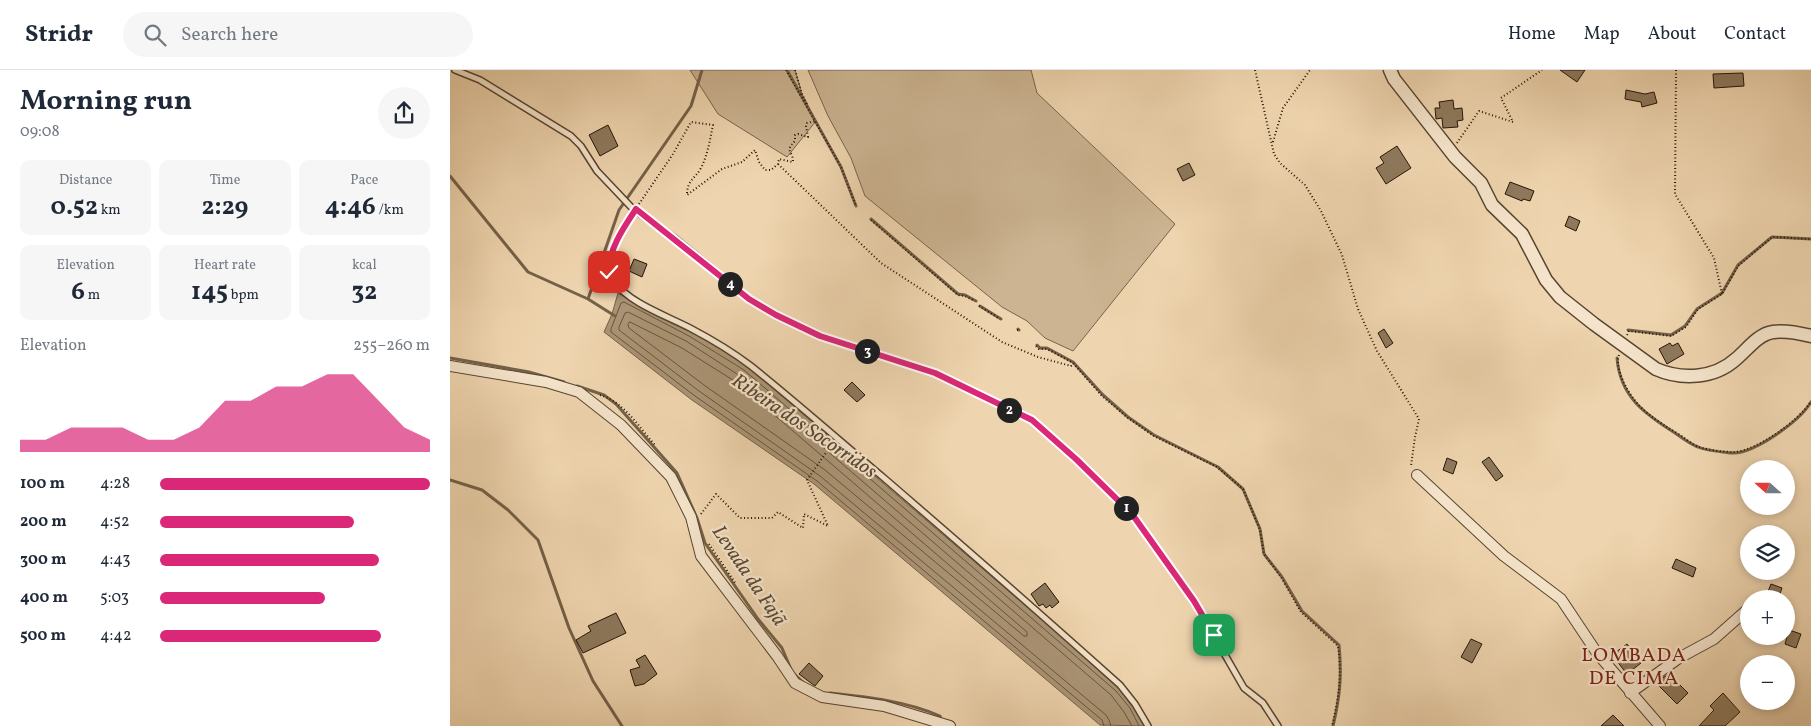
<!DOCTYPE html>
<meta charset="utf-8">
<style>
:root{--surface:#fff;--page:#f6f6f7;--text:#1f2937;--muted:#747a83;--line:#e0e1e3;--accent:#db2777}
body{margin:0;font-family:Vollkorn,serif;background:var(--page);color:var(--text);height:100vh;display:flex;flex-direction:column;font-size:19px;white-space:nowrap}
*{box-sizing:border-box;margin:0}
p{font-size:16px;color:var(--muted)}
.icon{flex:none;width:28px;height:28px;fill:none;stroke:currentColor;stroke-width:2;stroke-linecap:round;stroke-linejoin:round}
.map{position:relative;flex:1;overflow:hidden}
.panel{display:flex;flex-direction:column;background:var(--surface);width:450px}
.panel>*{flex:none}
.needle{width:32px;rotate:291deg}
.tools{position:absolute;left:1290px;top:390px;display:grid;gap:10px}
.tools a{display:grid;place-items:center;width:55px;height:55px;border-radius:50%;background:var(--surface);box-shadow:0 2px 8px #0003;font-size:25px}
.pin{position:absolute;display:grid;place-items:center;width:42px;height:42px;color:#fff;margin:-21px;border-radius:10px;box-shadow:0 2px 8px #0006}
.km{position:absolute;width:25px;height:25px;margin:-12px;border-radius:50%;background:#222;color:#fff;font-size:14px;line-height:25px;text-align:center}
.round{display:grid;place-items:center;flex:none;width:52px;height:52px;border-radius:26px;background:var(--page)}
.headline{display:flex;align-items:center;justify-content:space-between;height:85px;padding:0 20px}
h1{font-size:28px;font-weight:700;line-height:38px}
.metrics{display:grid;grid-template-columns:repeat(3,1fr);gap:8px;height:85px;padding:5px 20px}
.metrics div{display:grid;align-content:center;border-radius:10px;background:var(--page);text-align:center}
.metrics b{font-size:25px;font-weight:700}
.metrics small{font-size:14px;font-weight:400}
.metrics p{font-size:14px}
.chart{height:140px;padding:10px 20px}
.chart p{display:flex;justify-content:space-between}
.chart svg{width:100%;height:90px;margin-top:5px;fill:var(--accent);opacity:.7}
ul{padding:0 20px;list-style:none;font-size:16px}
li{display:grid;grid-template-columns:80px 60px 1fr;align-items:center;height:38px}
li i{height:12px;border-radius:6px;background:var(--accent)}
header{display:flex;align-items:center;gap:30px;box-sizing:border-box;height:70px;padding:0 25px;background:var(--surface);border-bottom:1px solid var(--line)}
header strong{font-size:24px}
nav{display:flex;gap:28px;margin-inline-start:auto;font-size:18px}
.search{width:350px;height:45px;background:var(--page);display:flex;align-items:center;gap:12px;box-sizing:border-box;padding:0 18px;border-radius:28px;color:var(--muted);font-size:19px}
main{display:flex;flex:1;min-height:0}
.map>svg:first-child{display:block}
.green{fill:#ccb492;stroke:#78644c}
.water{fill:#aa9475;stroke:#746148}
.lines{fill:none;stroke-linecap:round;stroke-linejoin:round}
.shore{stroke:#67543d;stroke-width:1}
.stream{stroke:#746148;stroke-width:3}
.building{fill:#8e795d;stroke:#241505}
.service-casing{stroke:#574530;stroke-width:8}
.minor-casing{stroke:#574530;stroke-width:12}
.tertiary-casing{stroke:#574530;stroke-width:15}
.path{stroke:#241505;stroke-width:2;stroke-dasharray:1 2.5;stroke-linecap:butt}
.service{stroke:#f5e4cb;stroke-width:5}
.minor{stroke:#f5e4cb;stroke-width:10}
.tertiary{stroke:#f5e4cb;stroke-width:12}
.route-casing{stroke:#fff;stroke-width:10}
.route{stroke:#db2777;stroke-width:6}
.labels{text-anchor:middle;stroke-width:4.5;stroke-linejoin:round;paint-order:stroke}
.water-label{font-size:20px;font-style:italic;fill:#5a4832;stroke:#f5e4cb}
.neighbourhood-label{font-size:20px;letter-spacing:1px;fill:#7a1f14;stroke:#f5e4cb}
</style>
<header>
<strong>Stridr</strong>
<div class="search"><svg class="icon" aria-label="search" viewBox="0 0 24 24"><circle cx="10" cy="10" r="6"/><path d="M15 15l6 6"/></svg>Search here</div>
<nav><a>Home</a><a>Map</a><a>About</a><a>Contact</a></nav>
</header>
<main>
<section class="panel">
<div class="headline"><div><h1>Morning run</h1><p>09:08</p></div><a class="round"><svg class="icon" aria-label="share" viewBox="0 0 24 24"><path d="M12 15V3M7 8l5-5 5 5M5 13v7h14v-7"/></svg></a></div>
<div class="metrics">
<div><p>Distance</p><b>0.52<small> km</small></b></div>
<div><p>Time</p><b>2:29</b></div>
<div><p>Pace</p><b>4:46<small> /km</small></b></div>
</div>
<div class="metrics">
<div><p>Elevation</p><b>6<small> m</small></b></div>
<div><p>Heart rate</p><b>145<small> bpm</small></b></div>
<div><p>kcal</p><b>32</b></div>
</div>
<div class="chart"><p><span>Elevation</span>255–260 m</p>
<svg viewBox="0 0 160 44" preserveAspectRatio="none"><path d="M0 44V38L10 38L20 32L30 32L40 32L50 38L60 38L70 32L80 19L90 19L100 12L110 12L120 6L130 6L140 19L150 32L160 38V44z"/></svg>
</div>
<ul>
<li><b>100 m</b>4:28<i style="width:100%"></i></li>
<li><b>200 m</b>4:52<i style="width:72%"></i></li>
<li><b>300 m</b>4:43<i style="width:81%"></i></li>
<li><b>400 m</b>5:03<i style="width:61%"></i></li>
<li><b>500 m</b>4:42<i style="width:82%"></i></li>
</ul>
</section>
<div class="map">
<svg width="1361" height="656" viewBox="0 0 1361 656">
<rect width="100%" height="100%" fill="#efd5af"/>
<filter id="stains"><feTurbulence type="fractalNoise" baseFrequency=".004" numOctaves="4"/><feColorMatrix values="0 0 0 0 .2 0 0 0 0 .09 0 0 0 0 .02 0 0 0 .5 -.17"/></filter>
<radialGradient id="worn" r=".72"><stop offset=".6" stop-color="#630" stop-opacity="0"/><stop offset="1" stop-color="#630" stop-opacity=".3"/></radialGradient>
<path class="green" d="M240,0H345L352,24L366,51L337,87L268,44Z
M358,0H581L587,23L725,154L623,281L595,268L577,251L552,237L415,126L401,88L378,46Z"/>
<path class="water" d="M168,223L186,234L242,261L297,296L670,617L684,636L694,656L650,655L364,414L242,330L154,262L162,244Z"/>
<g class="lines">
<path class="shore" d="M180,252L232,278L286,312L577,562V566H574L375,400L254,315L179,258L178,255Z
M654,656L652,650L367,411L245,326L161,262V259L171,233L174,232L239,266L294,300L666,621L680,638L689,656
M661,656L659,650L656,645L370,406L249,321L169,260V257L175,243L178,242L236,271L290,306L661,625L674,642L682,656"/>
<path class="stream" d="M337,0L391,97L406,136
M0,106L78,202L138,229L165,246
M421,149L508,224L515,225L526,231
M138,229L169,140L241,36L252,0
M530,236L551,249
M568,259L569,260
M1178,260L1221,265L1235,256L1247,239L1272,223L1288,195L1322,167L1361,169
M587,275L590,278H597L623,292L653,325L678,347L704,365L768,397L793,419L810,459L814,484L832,507L852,541L889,575C892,605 890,627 883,656
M0,288L79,302L114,312
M1167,288C1170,327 1195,344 1225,363C1232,368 1240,374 1248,377C1257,381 1272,382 1282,383C1304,384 1350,351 1361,332
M127,316L154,325L166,334L227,403L247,448L255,473L308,549L332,578L340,597
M0,410L32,420L58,440L88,470L119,558L143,611L172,656
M344,604L354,613
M380,623C418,627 456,631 490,646L492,652"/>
</g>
<path class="building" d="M1110,0H1135L1127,12Z
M1293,3L1294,16L1264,18L1263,4Z
M1176,20L1195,24L1204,22L1207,33L1192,37L1191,32L1175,29Z
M1003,30L1004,39L1012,38L1013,50L1007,51L1008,57L993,58L992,48L986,49L985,38H990L989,32Z
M158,55L168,76L150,86L139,65Z
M947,76L961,98L936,114L926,98L934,93L930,87Z
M739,93L745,105L733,111L727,99Z
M1060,112L1084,121L1080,131L1073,129L1072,131L1055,124Z
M1119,146L1130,151L1126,161L1115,156Z
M184,189L197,194L192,207L179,201Z
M934,259L943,273L936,278L928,263Z
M1220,273L1222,276L1228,273L1234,284L1217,294L1209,279Z
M402,312L415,325L407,332L394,320Z
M1039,387L1053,406L1046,411L1032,392Z
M997,388L1007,392L1003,404L993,400Z
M1226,489L1246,498L1243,507L1222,498Z
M595,513L609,532L602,538L600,535L596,538L593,534L589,536L581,524Z
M1321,514L1332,518L1328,529H1315Z
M166,543L176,563L133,583L126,570L141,561L138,556Z
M1339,560L1351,564L1346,578L1335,574Z
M1021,569L1032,574L1022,593L1011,587Z
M1177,574L1191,593L1177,604L1162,585Z
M195,585L207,604L194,614L185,616L180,600L190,597L186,590Z
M359,593L373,606L365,616L349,604Z
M1219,604L1238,623L1227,634L1209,616L1214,612L1211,609Z
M1273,623L1290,642L1275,656H1249L1264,640L1260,636Z
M1163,645L1174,656H1151Z"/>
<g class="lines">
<defs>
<path id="service" d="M5,0L30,10L121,66L131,76L147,101L183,139L226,169L299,229L326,245L370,266L485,303L582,350L627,390L682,444L744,531L794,618L813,633L828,656
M186,139C175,156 149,192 163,211C181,234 215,245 240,258C259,268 284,283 301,296C346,332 390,371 434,408C513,476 592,545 670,615L685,634L698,656"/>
<path id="minor" d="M0,296L96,312L129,322L171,355L221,407L241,447L251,486L327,586L345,613L372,627L434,636L500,656
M967,405L1054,486L1111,529L1147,583L1210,656
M1180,623L1229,588L1264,569L1299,538"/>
<path id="tertiary" d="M940,0L944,9L1005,87L1031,113L1042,135L1072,164L1096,210L1110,227L1144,254L1206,299C1231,310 1264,309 1286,289C1297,280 1308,264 1323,262C1336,260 1349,263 1361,266"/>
</defs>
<use href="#service" class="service-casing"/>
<use href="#minor" class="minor-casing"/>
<use href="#tertiary" class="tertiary-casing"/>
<path class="path" d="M336,0L391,97L406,136
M345,0L352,24L358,36
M805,0L824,84L830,93L855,115L871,141L892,185L908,239L917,259L927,281L969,349L965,367L961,396
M1226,0L1225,124L1264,188L1272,224
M823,72L833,38L860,0
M1007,73L1029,41L1063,52L1051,28L1092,0
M328,94L431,193L552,272L588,287L621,296L623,293
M189,134L223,84L241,52L263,55C260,69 258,84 251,98C245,109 237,110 237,125L272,99L292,92L305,80L309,92L315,100H321L328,94L329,89L343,92C343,80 334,82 345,71V65L348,64L358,67L356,56L357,53L366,51
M421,150L508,225L515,226L525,231
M529,236L550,249
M567,260H569
M1177,265L1179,261L1221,266L1236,257L1248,239L1272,224L1288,196L1322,167L1361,169
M586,276L589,279H597L623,293L652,326L678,348L704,366L767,397L793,419L810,460L814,484L831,507L851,542L888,576C892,607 889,626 882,656
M1169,285C1166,294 1170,303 1173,311C1186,339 1204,349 1230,365C1236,369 1243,375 1249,377C1259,380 1273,382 1283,382C1305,382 1350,350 1361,331
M150,325C174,332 189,357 205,375
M251,444L266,424L290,448H322L328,442L353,458L354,444L378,456L357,410L382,374
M259,474L286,514"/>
<use href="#service" class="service"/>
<use href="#minor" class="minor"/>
<use href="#tertiary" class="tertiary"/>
</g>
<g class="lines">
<defs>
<path id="route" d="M159,202C158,180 174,157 186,139L299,229L326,245L370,266L485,303L582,350L627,390L682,444L744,531L764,565"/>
</defs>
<use href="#route" class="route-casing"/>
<use href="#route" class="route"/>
</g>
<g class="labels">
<g class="water-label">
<text transform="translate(355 355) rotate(34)" y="7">Ribeira dos Socorridos</text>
<text transform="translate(300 505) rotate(56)" y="7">Levada da Fajã</text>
</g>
<g class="neighbourhood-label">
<text x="1184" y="591">LOMBADA<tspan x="1184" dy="23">DE CIMA</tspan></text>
</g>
</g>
<rect width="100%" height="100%" filter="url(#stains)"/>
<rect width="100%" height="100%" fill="url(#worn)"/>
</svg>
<div class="tools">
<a><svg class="needle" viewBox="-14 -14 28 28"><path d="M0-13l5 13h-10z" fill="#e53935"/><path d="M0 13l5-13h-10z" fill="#747a83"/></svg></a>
<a><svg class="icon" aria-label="layers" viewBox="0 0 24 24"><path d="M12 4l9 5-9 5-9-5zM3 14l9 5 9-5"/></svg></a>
<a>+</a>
<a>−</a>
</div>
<div class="pin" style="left:764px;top:565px;background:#1e9e55"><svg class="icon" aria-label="arrive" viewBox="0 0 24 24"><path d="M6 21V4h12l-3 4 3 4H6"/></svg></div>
<div class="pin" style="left:159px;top:202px;background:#d93025"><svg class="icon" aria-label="check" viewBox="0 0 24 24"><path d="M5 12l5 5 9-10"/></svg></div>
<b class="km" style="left:676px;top:438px">1</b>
<b class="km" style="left:559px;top:340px">2</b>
<b class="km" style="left:417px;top:281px">3</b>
<b class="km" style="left:280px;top:214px">4</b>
</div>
</main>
